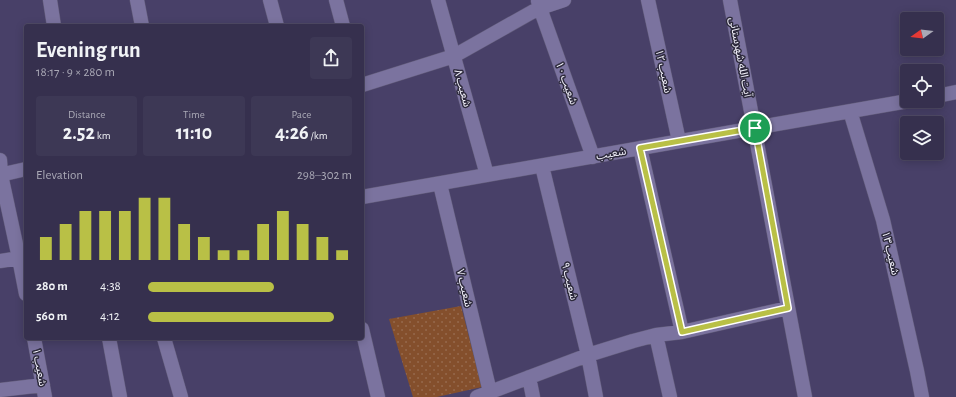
<!DOCTYPE html>
<meta charset="utf-8">
<style>
:root{--surface:#36304e;--page:#3d3855;--text:#f1f3f6;--muted:#aaa9b6;--line:#504b66;--accent:#b9c046}
body{margin:0;font-family:"Alegreya Sans","Noto Sans Arabic",sans-serif;background:var(--page);color:var(--text);height:100vh;display:flex;flex-direction:column;font-size:15px;white-space:nowrap}
*{box-sizing:border-box;margin:0}
p{font-size:13px;color:var(--muted)}
.icon{flex:none;width:22px;height:22px;fill:none;stroke:currentColor;stroke-width:2;stroke-linecap:round;stroke-linejoin:round}
.map{position:relative;flex:1;overflow:hidden}
.side{position:absolute;left:24px;top:24px;width:340px;height:316px;display:flex;flex-direction:column;background:var(--surface);border-radius:4px;box-shadow:0 2px 10px #0003,0 0 0 1px var(--line)}
.side>*{flex:none}
.needle{width:26px;rotate:256deg}
.fabs{position:absolute;left:900px;top:12px;display:grid;gap:8px}
.fabs a{display:grid;place-items:center;width:44px;height:44px;border-radius:4px;background:var(--surface);box-shadow:0 2px 10px #0003,0 0 0 1px var(--line);font-size:20px}
.pin{position:absolute;display:grid;place-items:center;width:34px;height:34px;color:#fff;margin:-17px;border:2px solid #fff;border-radius:50%;box-shadow:0 1px 4px #0007}
.round{display:grid;place-items:center;flex:none;width:42px;height:42px;border-radius:4px;background:var(--page)}
.summary{display:flex;align-items:center;justify-content:space-between;height:68px;padding:0 12px}
h1{font-size:22px;font-weight:700;line-height:30px}
.stats{display:grid;grid-template-columns:repeat(3,1fr);gap:6px;height:68px;padding:4px 12px}
.stats div{display:grid;align-content:center;border-radius:4px;background:var(--page);text-align:center}
.stats b{font-size:20px;font-weight:700}
.stats small{font-size:11px;font-weight:400}
.stats p{font-size:11px}
.chart{height:112px;padding:8px 12px}
.chart p{display:flex;justify-content:space-between}
.chart svg{width:100%;height:72px;margin-top:4px;stroke:var(--accent);stroke-width:6}
ul{padding:0 12px;list-style:none;font-size:13px}
li{display:grid;grid-template-columns:64px 48px 1fr;align-items:center;height:30px}
li i{height:10px;border-radius:5px;background:var(--accent)}
.map>svg:first-child{display:block}
.green{fill:url(#green-dots)}
.lines{fill:none;stroke-linecap:round;stroke-linejoin:round}
.minor-casing{stroke:#615b79;stroke-width:15}
.minor{stroke:#7b739f;stroke-width:14}
.route-casing{stroke:#fff;stroke-width:8}
.route{stroke:#b9c046;stroke-width:5}
.labels{text-anchor:middle;stroke-width:3;stroke-linejoin:round;paint-order:stroke}
.street-label{font-size:11px;fill:#f3f2fc;stroke:#2d2a3c}
</style>
<div class="map">
<svg width="956" height="397" viewBox="0 0 956 397">
<defs>
<pattern id="green-dots" width="8" height="8" patternUnits="userSpaceOnUse"><rect width="8" height="8" fill="#844f2c"/><path d="M2 2h.1M6 6h.1" fill="none" stroke="#96694c" stroke-width="1.8" stroke-linecap="round"/></pattern>
</defs>
<rect width="100%" height="100%" fill="#484068"/>
<path class="green" d="M461,306L482,387L437,397H413L389,319Z"/>
<g class="lines">
<defs>
<path id="minor" d="M50,0L54,26
M137,0L142,26
M270,0L277,26
M336,0L343,26
M438,0L487,175
M648,0L679,141
M730,0L805,397
M538,1L540,8L593,157
M362,85L454,56L532,12L546,6L564,0
M937,96L956,92
M850,111L883,220L917,371L922,397
M640,148L682,332
M0,160L1,175L19,258L26,294
M542,166L588,355L596,397
M0,175L26,169
M440,184L490,392
M362,197L908,101
M0,261L26,257
M362,329L378,397
M656,335L670,397
M34,338L45,397
M109,338L120,397
M164,338L181,397
M529,377L533,397
M0,390L43,385
M477,397L588,355L633,341L656,335L682,332L788,308"/>
</defs>
<use href="#minor" class="minor-casing"/>
<use href="#minor" class="minor"/>
</g>
<g class="lines">
<defs>
<path id="route" d="M755,128L788,308L682,332L640,148Z"/>
</defs>
<use href="#route" class="route-casing"/>
<use href="#route" class="route"/>
</g>
<g class="labels">
<g class="street-label">
<text transform="translate(741 57) rotate(79)" y="4">آیت الله شهرستانی</text>
<text transform="translate(664 71) rotate(78)" y="4">شعیب ۱۲</text>
<text transform="translate(567 83) rotate(70)" y="4">شعیب ۱۰</text>
<text transform="translate(463 88) rotate(75)" y="4">شعیب ۸</text>
<text transform="translate(611 153) rotate(-10)" y="4">شعیب</text>
<text transform="translate(891 253) rotate(77)" y="4">شعیب ۱۳</text>
<text transform="translate(570 281) rotate(76)" y="4">شعیب ۹</text>
<text transform="translate(465 288) rotate(77)" y="4">شعیب ۷</text>
<text transform="translate(40 367) rotate(80)" y="4">شعیب ۱</text>
</g>
</g>
</svg>
<div class="fabs">
<a><svg class="needle" viewBox="-14 -14 28 28"><path d="M0-13l5 13h-10z" fill="#e53935"/><path d="M0 13l5-13h-10z" fill="#aaa9b6"/></svg></a>
<a><svg class="icon" aria-label="locate" viewBox="0 0 24 24"><circle cx="12" cy="12" r="6"/><path d="M12 2v4M12 18v4M2 12h4M18 12h4"/></svg></a>
<a><svg class="icon" aria-label="layers" viewBox="0 0 24 24"><path d="M12 4l9 5-9 5-9-5zM3 14l9 5 9-5"/></svg></a>
</div>
<div class="pin" style="left:755px;top:128px;background:#1e9e55"><svg class="icon" aria-label="arrive" viewBox="0 0 24 24"><path d="M6 21V4h12l-3 4 3 4H6"/></svg></div>
<section class="side">
<div class="summary"><div><h1>Evening run</h1><p>18:17 · 9 × 280 m</p></div><a class="round"><svg class="icon" aria-label="share" viewBox="0 0 24 24"><path d="M12 15V3M7 8l5-5 5 5M5 13v7h14v-7"/></svg></a></div>
<div class="stats">
<div><p>Distance</p><b>2.52<small> km</small></b></div>
<div><p>Time</p><b>11:10</b></div>
<div><p>Pace</p><b>4:26<small> /km</small></b></div>
</div>
<div class="chart"><p><span>Elevation</span>298–302 m</p>
<svg viewBox="0 0 160 44" preserveAspectRatio="none"><path d="M5 44V30M15 44V22M25 44V14M35 44V14M45 44V14M55 44V6M65 44V6M75 44V22M85 44V30M95 44V38M105 44V38M115 44V22M125 44V14M135 44V22M145 44V30M155 44V38"/></svg>
</div>
<ul>
<li><b>280 m</b>4:38<i style="width:62%"></i></li>
<li><b>560 m</b>4:12<i style="width:91%"></i></li>
</ul>
</section>
</div>
